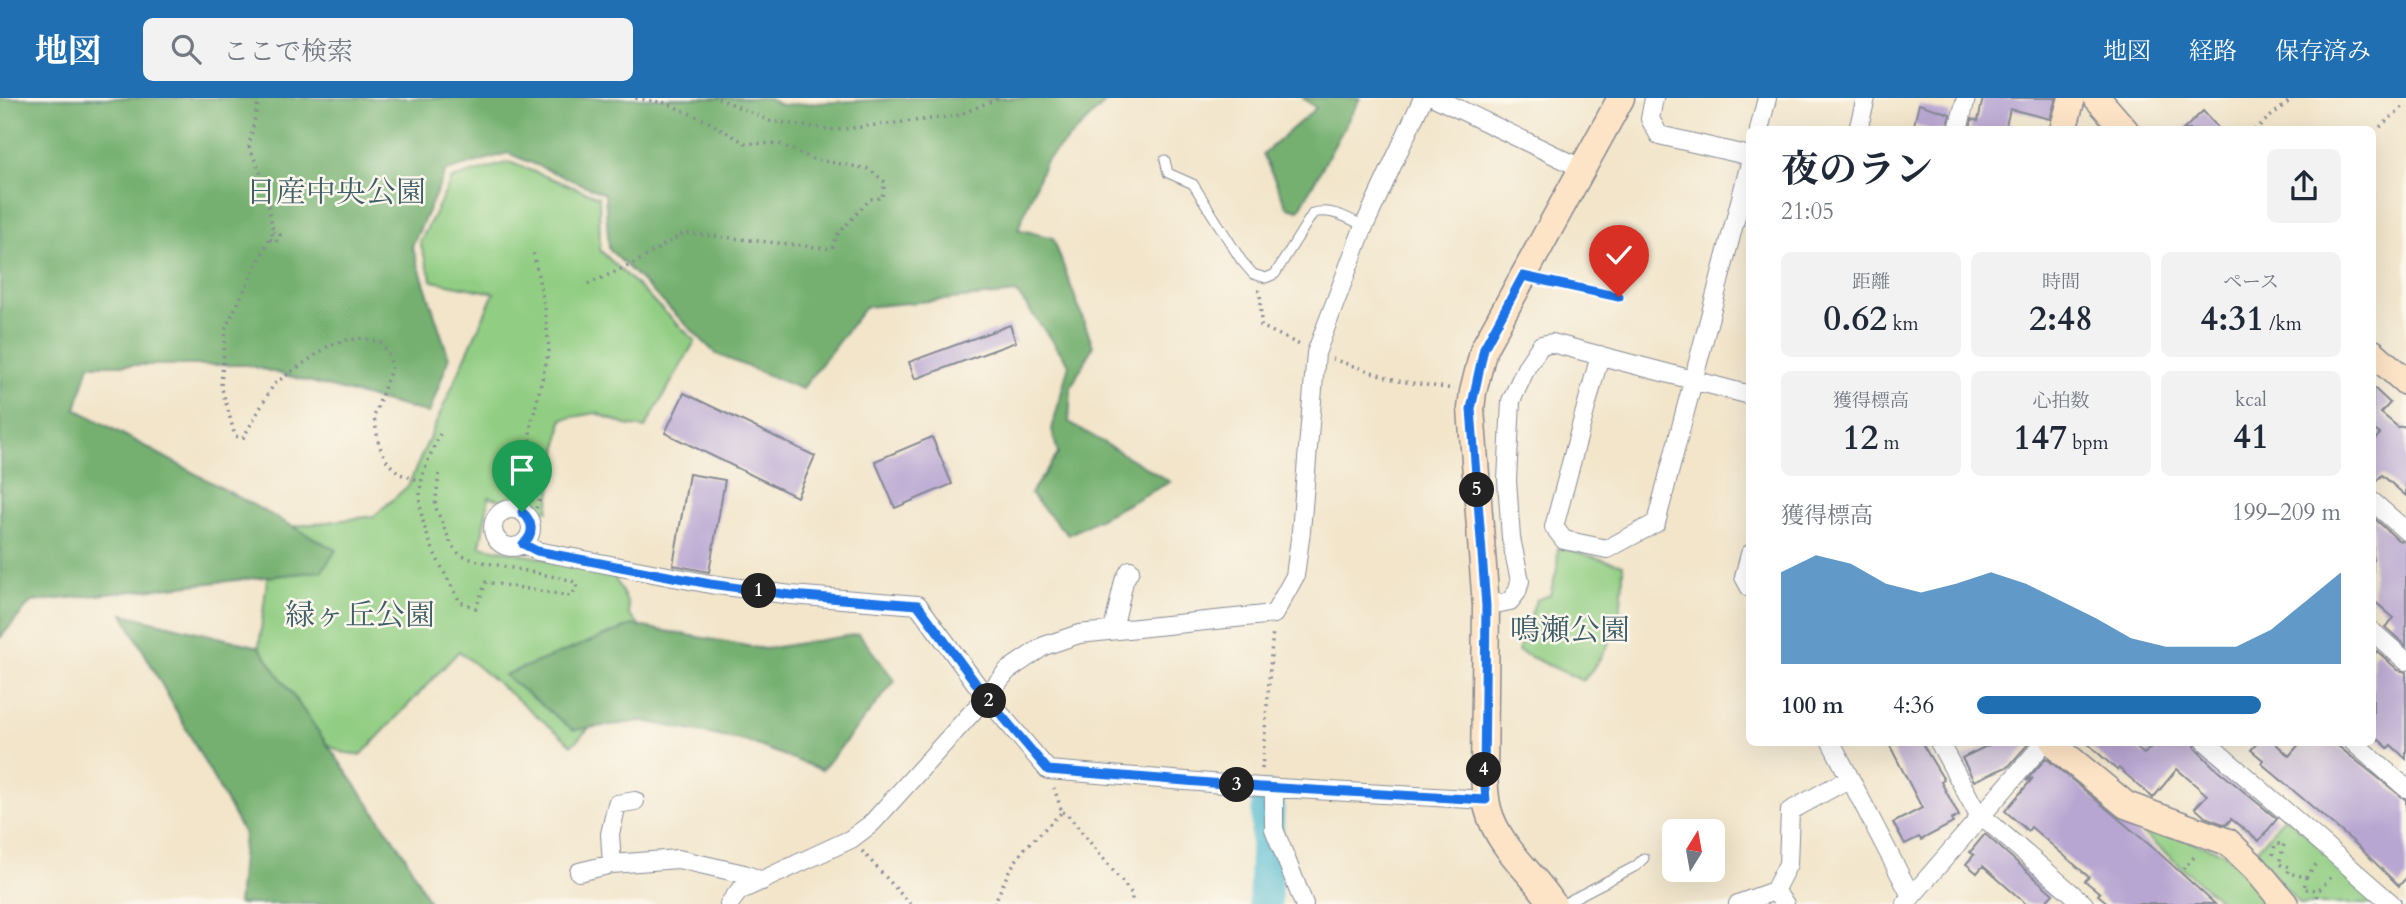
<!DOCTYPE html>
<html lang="ja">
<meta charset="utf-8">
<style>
:root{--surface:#fff;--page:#f2f2f3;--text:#1f2937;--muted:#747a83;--accent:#1f6fb2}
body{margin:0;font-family:Cardo,"Noto Serif JP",serif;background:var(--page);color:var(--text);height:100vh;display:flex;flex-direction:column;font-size:26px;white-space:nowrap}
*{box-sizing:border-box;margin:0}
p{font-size:23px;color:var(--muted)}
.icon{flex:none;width:38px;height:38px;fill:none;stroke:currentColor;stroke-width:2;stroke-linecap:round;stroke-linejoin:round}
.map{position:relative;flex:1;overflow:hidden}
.panel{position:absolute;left:1746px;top:28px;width:630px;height:620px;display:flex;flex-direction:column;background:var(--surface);border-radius:10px;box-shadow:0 7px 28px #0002}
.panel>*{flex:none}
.needle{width:46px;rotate:11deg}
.controls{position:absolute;left:1662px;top:721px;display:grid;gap:14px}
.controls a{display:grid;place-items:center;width:63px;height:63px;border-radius:10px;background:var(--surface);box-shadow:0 7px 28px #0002;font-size:35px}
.pin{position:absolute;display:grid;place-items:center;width:60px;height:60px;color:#fff;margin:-72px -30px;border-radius:50% 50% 50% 0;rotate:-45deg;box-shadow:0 0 7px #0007}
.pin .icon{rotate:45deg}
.km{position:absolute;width:35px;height:35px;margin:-18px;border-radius:50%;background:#222;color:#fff;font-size:19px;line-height:35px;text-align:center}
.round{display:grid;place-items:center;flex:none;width:74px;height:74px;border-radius:10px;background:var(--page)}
.headline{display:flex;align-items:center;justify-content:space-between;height:119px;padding:0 35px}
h1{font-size:38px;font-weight:700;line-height:52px}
.figures{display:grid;grid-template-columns:repeat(3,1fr);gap:10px;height:119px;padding:7px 35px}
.figures div{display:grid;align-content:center;border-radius:10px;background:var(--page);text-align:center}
.figures b{font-size:35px;font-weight:700}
.figures small{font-size:19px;font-weight:400}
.figures p{font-size:19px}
.chart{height:196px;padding:14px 35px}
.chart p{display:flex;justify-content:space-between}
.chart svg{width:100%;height:126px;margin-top:7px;fill:var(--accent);opacity:.7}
ul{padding:0 35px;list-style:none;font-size:23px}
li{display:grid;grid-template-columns:112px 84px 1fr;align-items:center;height:52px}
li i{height:18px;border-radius:9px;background:var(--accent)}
header{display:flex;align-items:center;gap:42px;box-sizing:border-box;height:98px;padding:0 35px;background:var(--accent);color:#fff}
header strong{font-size:33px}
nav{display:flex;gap:38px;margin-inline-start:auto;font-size:24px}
.search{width:490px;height:63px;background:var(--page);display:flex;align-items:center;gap:18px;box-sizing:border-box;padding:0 24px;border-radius:10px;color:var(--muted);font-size:26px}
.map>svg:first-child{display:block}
.green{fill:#91cd82;stroke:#567e70;stroke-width:2}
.forest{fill:#74b070;stroke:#487067;stroke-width:2}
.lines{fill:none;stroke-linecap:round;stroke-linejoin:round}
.river{stroke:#52bacf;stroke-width:33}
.building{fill:#b8a6d2}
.lane-casing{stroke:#868a94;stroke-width:11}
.street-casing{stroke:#868a94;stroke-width:20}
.secondary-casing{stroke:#868a94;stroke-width:29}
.path{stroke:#868a94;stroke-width:3.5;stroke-dasharray:2 5;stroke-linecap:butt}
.lane{stroke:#fff;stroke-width:9}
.street{stroke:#fff;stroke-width:18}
.secondary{stroke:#fee4c6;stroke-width:26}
.route-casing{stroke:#fff;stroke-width:14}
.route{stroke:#1a73e8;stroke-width:9}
.labels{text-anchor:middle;stroke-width:5;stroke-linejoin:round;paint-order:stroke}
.park-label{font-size:30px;fill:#3e5e69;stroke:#fbf7ec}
</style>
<header>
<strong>地図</strong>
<div class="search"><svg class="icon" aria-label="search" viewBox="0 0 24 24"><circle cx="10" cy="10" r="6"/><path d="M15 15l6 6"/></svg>ここで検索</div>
<nav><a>地図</a><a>経路</a><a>保存済み</a></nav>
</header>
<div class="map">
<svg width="2406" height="806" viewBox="0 0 2406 806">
<rect width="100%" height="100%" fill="#fbf7ec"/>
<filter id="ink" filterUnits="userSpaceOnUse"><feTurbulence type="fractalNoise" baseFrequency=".0143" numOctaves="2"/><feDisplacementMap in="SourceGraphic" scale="14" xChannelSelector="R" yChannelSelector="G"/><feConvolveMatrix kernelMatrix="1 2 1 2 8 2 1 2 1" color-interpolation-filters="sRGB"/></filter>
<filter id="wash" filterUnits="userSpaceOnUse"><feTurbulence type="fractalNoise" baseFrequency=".00686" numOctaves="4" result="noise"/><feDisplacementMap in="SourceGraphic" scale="28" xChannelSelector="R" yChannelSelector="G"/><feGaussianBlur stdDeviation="1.57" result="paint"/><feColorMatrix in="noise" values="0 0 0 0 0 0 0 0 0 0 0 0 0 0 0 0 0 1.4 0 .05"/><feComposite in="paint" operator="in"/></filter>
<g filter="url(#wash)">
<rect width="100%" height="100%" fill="#f2e5ca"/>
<path class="green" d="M509,64L599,99L600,152L695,243L645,330L626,327L596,315L562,321L548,413L489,399L480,448L612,474L628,506L629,517L667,554L572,647L459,553L361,657L341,654L268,612L259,549L273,431L374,418L408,388L494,195L432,183L420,144L452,81Z
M1558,449L1623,467C1624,516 1615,545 1583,583L1518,553L1536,502L1550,497L1557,471Z
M2285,718L2386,806H2299L2255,754Z
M2134,724L2222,754L2249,777L2270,806H2224L2132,726Z"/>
<path class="forest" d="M0,0H768L781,7L911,0H1110L1045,64L1018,131L1053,140L1093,248L1071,289L1069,324L1170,384L1068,437L1030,396L1058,356L1052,331L1069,266L1017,195L865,209L802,291L716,256L609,151L605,96L508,55L446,73L412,148L449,260L429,315L247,267H89L76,311L336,452L322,473L31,504L0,540Z
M1303,0H1360L1299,112L1287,109L1263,56L1316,10Z
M123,516L259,549L404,756L430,806H238L244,736Z
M632,527L764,551L859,536L895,583L822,672L749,644L643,623L573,632L504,577Z"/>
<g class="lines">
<path class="river" d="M1265,806L1268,700"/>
</g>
<g id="blocks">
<path class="building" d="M1983,0H2056L2050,21L2010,11L2005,32H1970L1972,21L1978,23Z
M1919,6L1950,16L1947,32H1932L1914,27Z
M2203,13L2220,32H2183Z
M1010,227L1016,244L915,281L909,264Z
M2373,289L2390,305L2381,315L2398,329L2406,328V398L2382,377L2373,387V344L2380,336L2373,331Z
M684,295L815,358L797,399L665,335Z
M932,339L952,386L895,410L875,363Z
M689,376L725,382L709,474L673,467Z
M2373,419L2398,442L2406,444V548L2385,529L2394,520L2373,502Z
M2377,553L2398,572L2406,574V661L2391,647L2388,650L2373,636V558Z
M1888,644H1921L1944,682L1941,684L1959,718L1951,722L1953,725L1921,742L1919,739L1905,746L1893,725L1922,710Z
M1995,644H2030L2009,668L1974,683L1962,660Z
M2086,644H2129L2144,656L2157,644H2195V650L2213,668L2277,721L2259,743L2231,721L2226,727L2205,719L2195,710L2207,697L2177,671L2153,700L2119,670L2117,672Z
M2258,644H2274L2289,658L2301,644H2333L2406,702V780L2399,788L2356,746L2261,665L2263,662L2251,652Z
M2046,660L2158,754L2215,806H2109L2098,797L2100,795L2085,783L2089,779L2031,729L2028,733L2005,713L2033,680L2026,683Z
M1985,736L2053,796L2044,806H2026L1983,768L1977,775L1966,766L1974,757L1970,754Z"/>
</g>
</g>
<g filter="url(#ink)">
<use href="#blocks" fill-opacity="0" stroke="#868a94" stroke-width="2"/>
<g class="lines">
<defs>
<path id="lane" d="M1165,62L1168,75L1193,86L1241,162L1253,176L1266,180L1275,176L1313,115C1331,110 1348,120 1364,128
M1525,178L1619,199
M1563,806L1636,768L1644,760"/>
<path id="street" d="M1423,0L1362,133L1316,255L1301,433L1295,478L1274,516L1079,536L1044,548L1007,573L986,599L1048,672L1261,689L1486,702
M1436,0L1581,70
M1654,0L1650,21L1659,37L1750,58
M1759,32L1767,0
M1858,32L1866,0
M1958,32L1966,0
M1600,257L1554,429L1564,442L1607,451L1656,425L1750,65
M2373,404L2406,433
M493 430a19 19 0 1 1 38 0a19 19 0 1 1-38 0Z
M523,446L537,453L710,486L791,497L918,507L986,599L871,726L851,741L739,793L729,806
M1750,456L1744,479L1750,490
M1486,508L1510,503L1517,494L1520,483L1511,440L1507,382L1511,303L1527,268L1541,247L1552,245L1750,297
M1113,532L1124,483L1130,472
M2373,534L2406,563
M1831,644L1911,798
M1939,644L1980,720
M2206,644L2392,806
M2353,644L2406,690
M1274,690V731L1304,806
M635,703L617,706L610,736L612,766L678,761L744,776L762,783
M1982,718L2084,806
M579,774L612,766
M1738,806L1774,793
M1785,806L1774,793L1788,766L1790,713L1850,680
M1905,806L2045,644"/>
<path id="secondary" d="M2097,0L2125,32
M2063,32L2072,0
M2373,255L2406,284
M2054,644L2063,655L2126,707L2228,744L2255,770L2285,806
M1553,806C1532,774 1498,749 1488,711C1485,700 1485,689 1484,678L1486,508L1471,311L1473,294L1484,250L1621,0"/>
</defs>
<use href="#lane" class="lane-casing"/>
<use href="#street" class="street-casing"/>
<use href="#secondary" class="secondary-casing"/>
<path class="path" d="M259,0L249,48L264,84L273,134L226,229L221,287L235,338L243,340L274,286L330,247L347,242L363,240L381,245L388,255L392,268L374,319L379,347L388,365L400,376L421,383
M718,0L770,23L835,32L956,18L999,0
M2380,29L2406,6
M2254,32L2293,0
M270,141L276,144L280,137L273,134
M588,186L635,165L684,135L832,151L837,137L870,101L882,100L885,84L869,71L813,61L779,46L745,45L707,23L666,5L632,0
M1258,192L1260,194L1261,228L1300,247
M1332,261L1399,283L1454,291
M439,376L435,408L452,448L460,457L473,462L570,482L576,485L577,491L570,498L486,484L476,510L460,504C441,467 412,424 422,381C425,366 434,350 440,336
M503,381L541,387
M530,423L539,404L541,387L532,359L530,332L549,252L545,210L533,154
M1262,671L1273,532
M1062,714L1067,716L1132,796V806
M862,753L910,806
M2273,757L2275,746H2284L2279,766L2290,769L2288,775L2306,779L2317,765
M2183,771L2196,757
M2306,779L2304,791L2319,792L2331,779
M994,806L1009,773L1024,751L1062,714L1054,690
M2316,806L2319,792"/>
<use href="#lane" class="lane"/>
<use href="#street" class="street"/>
<use href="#secondary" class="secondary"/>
</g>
</g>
<g class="lines" filter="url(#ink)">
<defs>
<path id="route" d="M522,414C533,423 535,436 523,446L537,453L710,486L791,497L918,507L986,599L1048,672L1261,689L1486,702L1484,678L1486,508L1471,311L1484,250L1523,178L1619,199"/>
</defs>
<use href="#route" class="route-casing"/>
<use href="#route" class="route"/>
</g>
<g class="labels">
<g class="park-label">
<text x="336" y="104">日産中央公園</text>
<text x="360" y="527">緑ヶ丘公園</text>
<text x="1570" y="542">鳴瀬公園</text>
</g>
</g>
</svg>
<div class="controls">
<a><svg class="needle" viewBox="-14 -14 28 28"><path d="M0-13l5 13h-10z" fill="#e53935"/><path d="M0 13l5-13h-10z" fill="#747a83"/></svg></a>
</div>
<div class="pin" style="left:522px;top:414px;background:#1e9e55"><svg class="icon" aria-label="arrive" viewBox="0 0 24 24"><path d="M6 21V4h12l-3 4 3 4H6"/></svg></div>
<div class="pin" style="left:1619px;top:199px;background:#d93025"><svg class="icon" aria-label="check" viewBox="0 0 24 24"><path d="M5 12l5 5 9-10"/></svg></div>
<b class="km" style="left:759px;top:493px">1</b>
<b class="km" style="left:989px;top:603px">2</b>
<b class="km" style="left:1237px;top:687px">3</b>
<b class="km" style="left:1484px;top:672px">4</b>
<b class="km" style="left:1477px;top:392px">5</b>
<section class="panel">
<div class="headline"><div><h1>夜のラン</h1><p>21:05</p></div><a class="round"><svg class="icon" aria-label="share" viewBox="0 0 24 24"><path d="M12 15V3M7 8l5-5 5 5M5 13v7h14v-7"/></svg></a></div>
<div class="figures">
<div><p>距離</p><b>0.62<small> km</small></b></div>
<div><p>時間</p><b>2:48</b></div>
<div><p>ペース</p><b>4:31<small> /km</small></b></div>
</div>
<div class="figures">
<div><p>獲得標高</p><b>12<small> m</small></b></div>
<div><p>心拍数</p><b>147<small> bpm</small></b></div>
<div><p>kcal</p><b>41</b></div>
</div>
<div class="chart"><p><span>獲得標高</span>199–209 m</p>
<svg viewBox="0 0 160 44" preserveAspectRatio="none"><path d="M0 44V12L10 6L20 9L30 16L40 19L50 16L60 12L70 16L80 22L90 28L100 35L110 38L120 38L130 38L140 32L150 22L160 12V44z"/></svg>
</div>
<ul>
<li><b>100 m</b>4:36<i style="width:78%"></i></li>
</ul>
</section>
</div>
